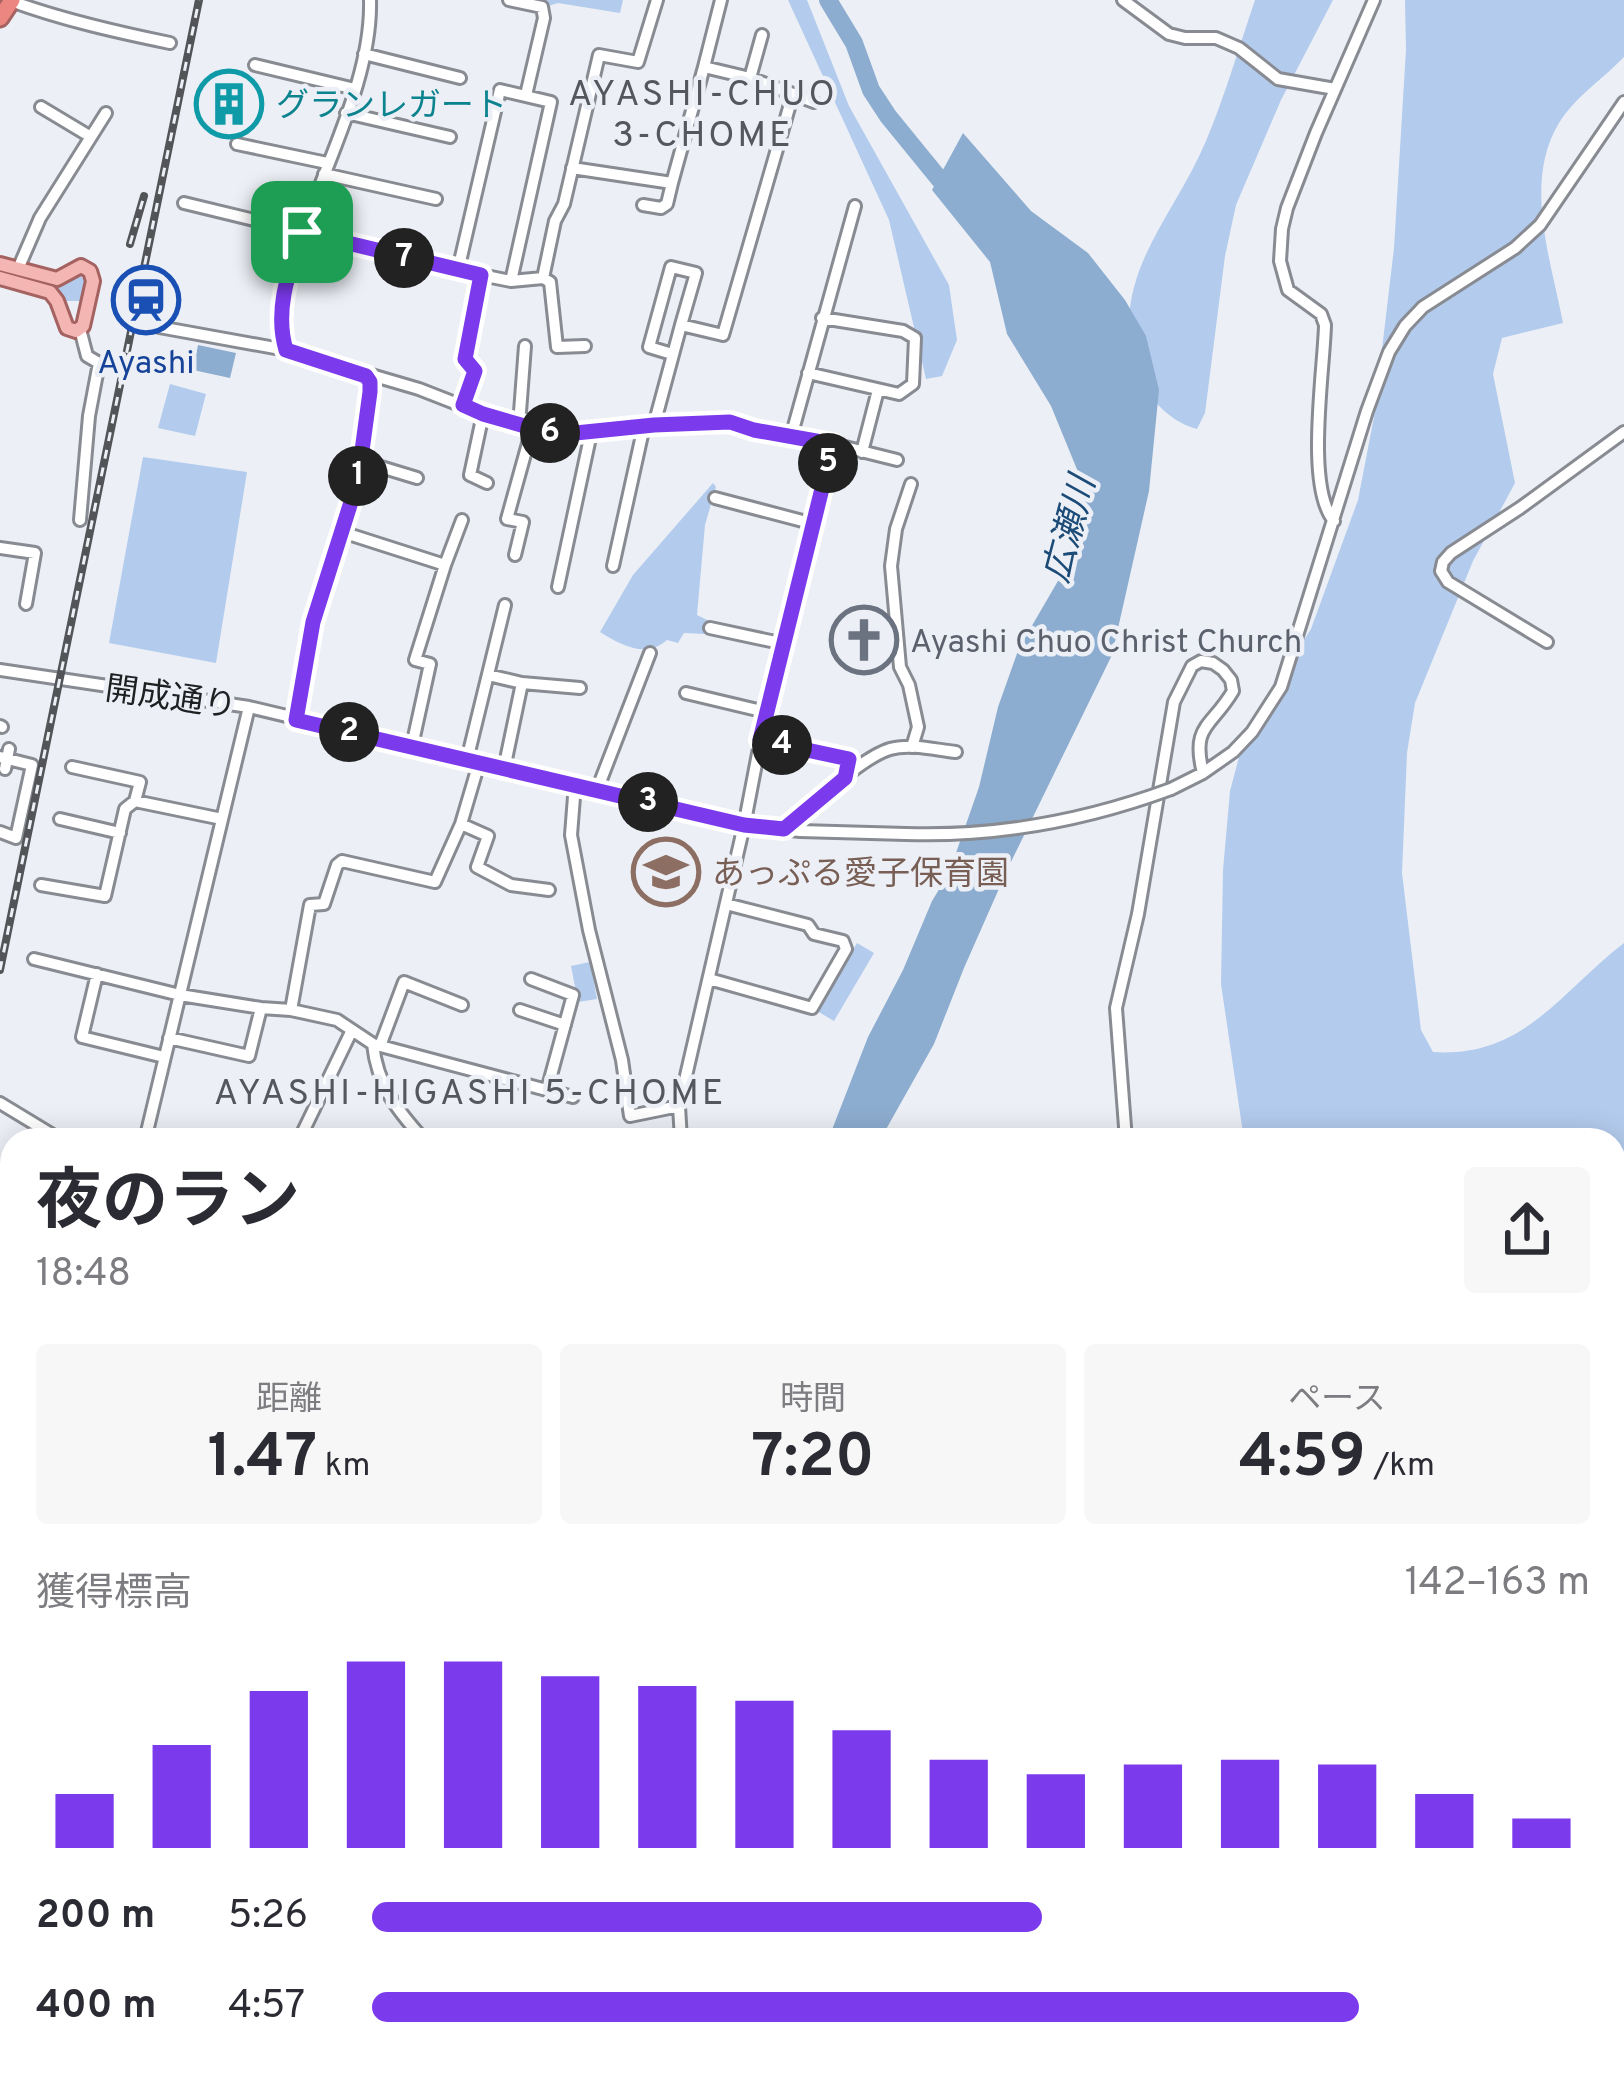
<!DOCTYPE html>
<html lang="ja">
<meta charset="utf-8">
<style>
:root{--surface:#fff;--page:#f7f7f7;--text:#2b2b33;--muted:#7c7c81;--accent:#7c3aed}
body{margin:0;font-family:Overpass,"Noto Sans JP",sans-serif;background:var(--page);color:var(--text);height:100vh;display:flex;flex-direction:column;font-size:45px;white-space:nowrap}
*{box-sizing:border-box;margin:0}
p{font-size:39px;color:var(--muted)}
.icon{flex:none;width:66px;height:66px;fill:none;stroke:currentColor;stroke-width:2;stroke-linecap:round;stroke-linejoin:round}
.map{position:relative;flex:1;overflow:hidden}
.details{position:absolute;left:0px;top:1128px;width:1626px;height:951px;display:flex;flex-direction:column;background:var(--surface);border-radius:36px 36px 0 0;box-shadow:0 6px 30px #0003}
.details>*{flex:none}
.pin{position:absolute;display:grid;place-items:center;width:102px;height:102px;color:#fff;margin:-51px;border-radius:24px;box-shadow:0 6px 18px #0006}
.km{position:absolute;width:60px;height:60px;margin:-30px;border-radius:50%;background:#222;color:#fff;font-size:33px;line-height:60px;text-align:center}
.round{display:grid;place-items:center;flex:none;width:126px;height:126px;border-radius:12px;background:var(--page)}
.head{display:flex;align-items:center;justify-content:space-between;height:204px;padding:0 36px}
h1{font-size:66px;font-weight:700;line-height:90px}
.metrics{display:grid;grid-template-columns:repeat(3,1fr);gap:18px;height:204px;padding:12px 36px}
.metrics div{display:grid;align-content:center;border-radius:12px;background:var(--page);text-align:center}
.metrics b{font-size:60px;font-weight:700}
.metrics small{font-size:33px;font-weight:400}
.metrics p{font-size:33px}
.chart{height:336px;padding:24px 36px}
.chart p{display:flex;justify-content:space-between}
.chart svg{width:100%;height:216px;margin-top:12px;stroke:var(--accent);stroke-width:6}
ul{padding:0 36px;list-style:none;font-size:39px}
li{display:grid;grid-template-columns:192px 144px 1fr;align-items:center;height:90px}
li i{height:30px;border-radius:15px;background:var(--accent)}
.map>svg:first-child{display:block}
.green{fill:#b3cbed}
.water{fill:#8dadd0}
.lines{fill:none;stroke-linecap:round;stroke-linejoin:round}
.stream{stroke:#8dadd0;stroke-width:3}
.river{stroke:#8dadd0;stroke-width:18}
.minor-casing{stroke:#888b91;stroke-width:16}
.major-casing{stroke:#a46260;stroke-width:18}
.highway-casing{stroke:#a46260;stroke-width:21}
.minor{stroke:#fff;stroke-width:10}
.major{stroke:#f4b6b3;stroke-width:12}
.highway{stroke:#ec8681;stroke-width:15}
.rail-casing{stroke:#525457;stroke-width:8}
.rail{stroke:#ecf0f6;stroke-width:3;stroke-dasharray:9;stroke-linecap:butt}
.minor-bridge-casing{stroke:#888b91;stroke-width:16;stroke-linecap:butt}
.minor-bridge{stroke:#fff;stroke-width:10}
.route-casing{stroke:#fff;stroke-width:24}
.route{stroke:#7c3aed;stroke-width:15}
.labels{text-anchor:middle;stroke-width:9;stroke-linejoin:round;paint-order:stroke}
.culture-label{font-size:33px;fill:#0d838f;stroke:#ecf0f6;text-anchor:start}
.transit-label{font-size:33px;fill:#164399;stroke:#ecf0f6}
.worship-label{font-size:33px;fill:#5b616d;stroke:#ecf0f6;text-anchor:start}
.street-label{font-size:33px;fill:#1e2022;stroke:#ecf0f6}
.education-label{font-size:33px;fill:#785e54;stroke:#ecf0f6;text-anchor:start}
.neighbourhood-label{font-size:36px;letter-spacing:3px;fill:#54575c;stroke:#ecf0f6}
.water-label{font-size:36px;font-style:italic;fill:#1d4b78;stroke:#ecf0f6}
</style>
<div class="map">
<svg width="1624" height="2077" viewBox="0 0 1624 2077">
<rect width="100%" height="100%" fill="#ecf0f6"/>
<path class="green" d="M527,0H623L620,13L558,3L548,6Z
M788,0H807L849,106L949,285L957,340L942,376L926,379L889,220Z
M1255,0H1333L1281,100L1236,205L1225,256L1205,413L1197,429C1175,424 1151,402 1142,382C1100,285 1171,224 1206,141C1225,96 1239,47 1255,0Z
M1405,0H1624V57C1603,79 1575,97 1559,123C1523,182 1551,260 1563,323L1502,338L1493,374L1515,483L1473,561L1415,703L1407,753L1402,873L1421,1030L1433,1052C1524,1058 1560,992 1624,943V1416L1614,1439V1140H1244L1221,984L1223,870L1230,791L1242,746L1252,732L1268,695L1311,629L1358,500L1374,417L1394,248L1406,49Z
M79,275L87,281L83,301H63L54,287L63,285Z
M170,384L206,394L195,436L158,428Z
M143,457L247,472L216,663L109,643Z
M713,483L716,487L705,525L697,615L709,621L705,634L684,633L678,643L667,640C646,659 621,645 600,632L633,575Z
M857,943L874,953L834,1021L817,1011Z
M590,962L597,999L578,1002L571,966Z
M286,2067H349L354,2076L278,2077Z
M794,2067H909L905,2077H791Z"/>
<path class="water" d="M963,133L1031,211L1088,253L1125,300L1146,336L1159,390L1149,491L1112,655L1009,866L964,968L934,1044L880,1140H828L868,1037L903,970L932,901L949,873L979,787L998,707L1019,648L1062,574L1089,490L1083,484L1051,406L1007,334L990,262L932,190Z
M198,345L236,353L230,378L193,370Z
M121,2067H206L193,2077H118Z"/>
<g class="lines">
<path class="stream" d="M1614,2020L1624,2009
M1528,2077L1546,2067"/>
<path class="river" d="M828,0L854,43L871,90L888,116L954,197"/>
<defs>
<path id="minor" d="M370,0C372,71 333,148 309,215C293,257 272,305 286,350L419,389L483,414L556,435L654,425L730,422L754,430L833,444L766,712L745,821L679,1106L630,1116L622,1060L589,930L571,835L575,784
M509,0L542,7L544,18L526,95
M1123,0L1169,34L1185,38H1216L1239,48L1278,79L1335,89
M11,1C63,20 116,32 170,43
M364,54L460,78
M255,65L355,89
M750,78L762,35
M793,94L814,102
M41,107L91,137
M346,113L450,137
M237,144L327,163
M572,168L672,183L704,67
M324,174L436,199
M184,203L481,275L511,281L543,278L555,221L564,204L599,55L638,62L657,0
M643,205L661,208L667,204L672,183
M18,269L40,218L106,113
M458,270L500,90L551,102L511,281
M543,278L550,282L557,347L585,346
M159,327L286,350
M672,354L649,347L671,267L696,273L681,325
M808,373L899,394L913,384L915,338L903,331L822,318
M463,405L475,371L465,359L481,275
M483,414L470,475L487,483
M519,425L525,346
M654,425L681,325L723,335L793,94L750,78L704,67L721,0
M791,437L855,206
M833,444L897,460
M862,452L878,390
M361,461L417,478
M911,484L896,529L891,566L900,667L909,685L918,727L912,747
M715,498L814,524
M80,520L89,416L99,363L87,356L80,329
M1334,521C1305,487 1324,370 1325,325L1321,314L1288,290L1280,261L1282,229L1287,208L1316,133L1374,0
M342,532L445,565L415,660L430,664L412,746
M0,548L35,553L26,604
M515,555L523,522L507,519L532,429
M445,565L462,520
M613,566L644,426
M558,587L591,433
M710,628L785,644
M1547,642L1448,582L1441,571L1443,562L1451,553L1520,508L1624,432
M0,670L249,707L744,825L800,831L906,834
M488,675L522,683
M686,693L766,712
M296,720L312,624L358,480L370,392L366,376
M0,726L2,727
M760,740L849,759L845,779
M0,757L32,765L16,838L0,832
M467,760L505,605
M72,767L140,782L135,801L222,819
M5,769L9,749
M504,769L522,683L580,688
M1171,789L1203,773L1233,752L1252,732L1281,687L1367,411L1389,352L1405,326L1423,307L1515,248L1540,225L1624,102
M597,790L650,653
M60,819L120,833
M461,824L488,836L477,867L511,885L549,890
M784,829C809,808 860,758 890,749C910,743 936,750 956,752
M41,885L105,896L125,809L135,801
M34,959L180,995L261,1008L291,1010L337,1020L373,1044C377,1085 397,1110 424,1140
M97,974L82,1037L164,1057
M531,979L573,995L547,1090
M709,979L812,1008L846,949L843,941L814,934L808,925L726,904
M291,1010L310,905L324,904L337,865L342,861L435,882L461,824L479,763
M520,1010L565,1025
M169,1038L249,1056L261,1008
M373,1044L573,1097
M380,1046L404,982L462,1005
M0,1103L61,1140
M679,1106L681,1140
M145,1140L249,707
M299,1140L352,1030
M1126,1140L1116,1008L1138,914L1174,702L1192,666L1201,661L1213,663L1223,670L1231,680L1233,691C1211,728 1191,725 1203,773
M0,1347L12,1350
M0,1424L12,1427
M0,1485L12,1463
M0,1511L12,1513
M0,1609L12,1617
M0,1649L12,1658
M0,1847L12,1850
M0,1887L12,1891
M0,1945L12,1901
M0,1964L12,1967
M1369,2067L1379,2076
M0,2074L12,2077
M714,2077L721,2067"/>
<path id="major" d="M0,264L57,279L81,266L90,271L93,281L83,326L76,331L67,328L57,301L50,292L0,278
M1614,1551L1624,1543
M1234,2077L1240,2067"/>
<path id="highway" d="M0,18L12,0"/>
</defs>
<use href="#minor" class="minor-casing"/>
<use href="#major" class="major-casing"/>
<use href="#highway" class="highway-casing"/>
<use href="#minor" class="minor"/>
<use href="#major" class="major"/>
<use href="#highway" class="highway"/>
<defs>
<path id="rail" d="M130,244L144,196
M0,970L199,0"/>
</defs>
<use href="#rail" class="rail-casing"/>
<use href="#rail" class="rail"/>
<defs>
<path id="minor-bridge" d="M906,834C998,837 1084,821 1171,789"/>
</defs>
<use href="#minor-bridge" class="minor-bridge-casing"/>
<use href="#minor-bridge" class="minor-bridge"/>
</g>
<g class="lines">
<defs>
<path id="route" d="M302,232L481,275L465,359L475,371L463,405L483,414L556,435L654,425L730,422L754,430L833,444L760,740L849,759L845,778L784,829L744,825L296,720L313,622L358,480L370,392V382L366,376L286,350C274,310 289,271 302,232Z"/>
</defs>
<use href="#route" class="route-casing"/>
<use href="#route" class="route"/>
</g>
<defs>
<symbol id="building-ring" viewBox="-11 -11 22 22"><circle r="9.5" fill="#ecf0f6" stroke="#0f9aa8" stroke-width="1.5"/><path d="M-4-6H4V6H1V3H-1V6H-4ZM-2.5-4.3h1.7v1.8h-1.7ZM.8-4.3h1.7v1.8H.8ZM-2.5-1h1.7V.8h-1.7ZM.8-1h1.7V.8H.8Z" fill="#0f9aa8"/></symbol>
<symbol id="station-ring" viewBox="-11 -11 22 22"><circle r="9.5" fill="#ecf0f6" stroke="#1a4fb4" stroke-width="1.5"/><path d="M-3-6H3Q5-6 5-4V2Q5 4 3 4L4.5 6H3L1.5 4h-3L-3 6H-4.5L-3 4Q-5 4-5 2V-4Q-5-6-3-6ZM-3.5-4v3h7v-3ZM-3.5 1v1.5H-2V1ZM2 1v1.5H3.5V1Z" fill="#1a4fb4"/></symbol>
<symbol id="church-ring" viewBox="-11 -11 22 22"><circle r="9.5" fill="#ecf0f6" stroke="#6b7280" stroke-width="1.5"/><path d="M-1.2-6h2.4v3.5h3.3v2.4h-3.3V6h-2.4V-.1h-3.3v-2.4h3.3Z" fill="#6b7280"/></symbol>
<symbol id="school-ring" viewBox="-11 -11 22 22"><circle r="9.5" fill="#ecf0f6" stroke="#8d6e63" stroke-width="1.5"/><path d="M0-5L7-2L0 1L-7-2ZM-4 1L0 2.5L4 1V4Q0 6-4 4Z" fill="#8d6e63"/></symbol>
</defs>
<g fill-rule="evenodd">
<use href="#building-ring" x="191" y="66" width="76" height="76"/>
<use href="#station-ring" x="108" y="262" width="76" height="76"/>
<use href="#church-ring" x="826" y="602" width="76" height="76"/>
<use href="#school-ring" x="628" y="834" width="76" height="76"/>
</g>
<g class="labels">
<g class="culture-label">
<text x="276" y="116">グランレガート</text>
</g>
<g class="transit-label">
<text x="146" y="373">Ayashi</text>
</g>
<g class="worship-label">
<text x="910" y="652">Ayashi Chuo Christ Church</text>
</g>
<g class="street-label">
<text transform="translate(171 696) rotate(8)" y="12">開成通り</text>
</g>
<g class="education-label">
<text x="712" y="884">あっぷる愛子保育園</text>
</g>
<g class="neighbourhood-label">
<text x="703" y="105">AYASHI-CHUO<tspan x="703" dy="41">3-CHOME</tspan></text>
<text x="470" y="1104">AYASHI-HIGASHI 5-CHOME</text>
</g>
<g class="water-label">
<text transform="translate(1068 529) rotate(-75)" y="13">広瀬川</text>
</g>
</g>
</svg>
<div class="pin" style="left:302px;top:232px;background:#1e9e55"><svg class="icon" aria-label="arrive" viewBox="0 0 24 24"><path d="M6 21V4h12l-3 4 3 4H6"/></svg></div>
<b class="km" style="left:358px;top:476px">1</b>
<b class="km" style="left:349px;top:732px">2</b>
<b class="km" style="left:648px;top:802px">3</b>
<b class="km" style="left:782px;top:745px">4</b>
<b class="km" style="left:828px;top:463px">5</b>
<b class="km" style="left:550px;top:433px">6</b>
<b class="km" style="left:404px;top:258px">7</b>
<section class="details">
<div class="head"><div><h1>夜のラン</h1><p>18:48</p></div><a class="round"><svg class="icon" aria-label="share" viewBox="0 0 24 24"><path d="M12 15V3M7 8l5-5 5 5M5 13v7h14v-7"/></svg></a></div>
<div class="metrics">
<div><p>距離</p><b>1.47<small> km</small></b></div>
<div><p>時間</p><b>7:20</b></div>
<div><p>ペース</p><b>4:59<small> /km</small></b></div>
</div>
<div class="chart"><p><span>獲得標高</span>142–163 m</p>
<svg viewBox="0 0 160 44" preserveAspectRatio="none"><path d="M5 44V33M15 44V23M25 44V12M35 44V6M45 44V6M55 44V9M65 44V11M75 44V14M85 44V20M95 44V26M105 44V29M115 44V27M125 44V26M135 44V27M145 44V33M155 44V38"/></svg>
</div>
<ul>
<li><b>200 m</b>5:26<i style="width:55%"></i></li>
<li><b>400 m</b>4:57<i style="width:81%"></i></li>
</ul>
</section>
</div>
